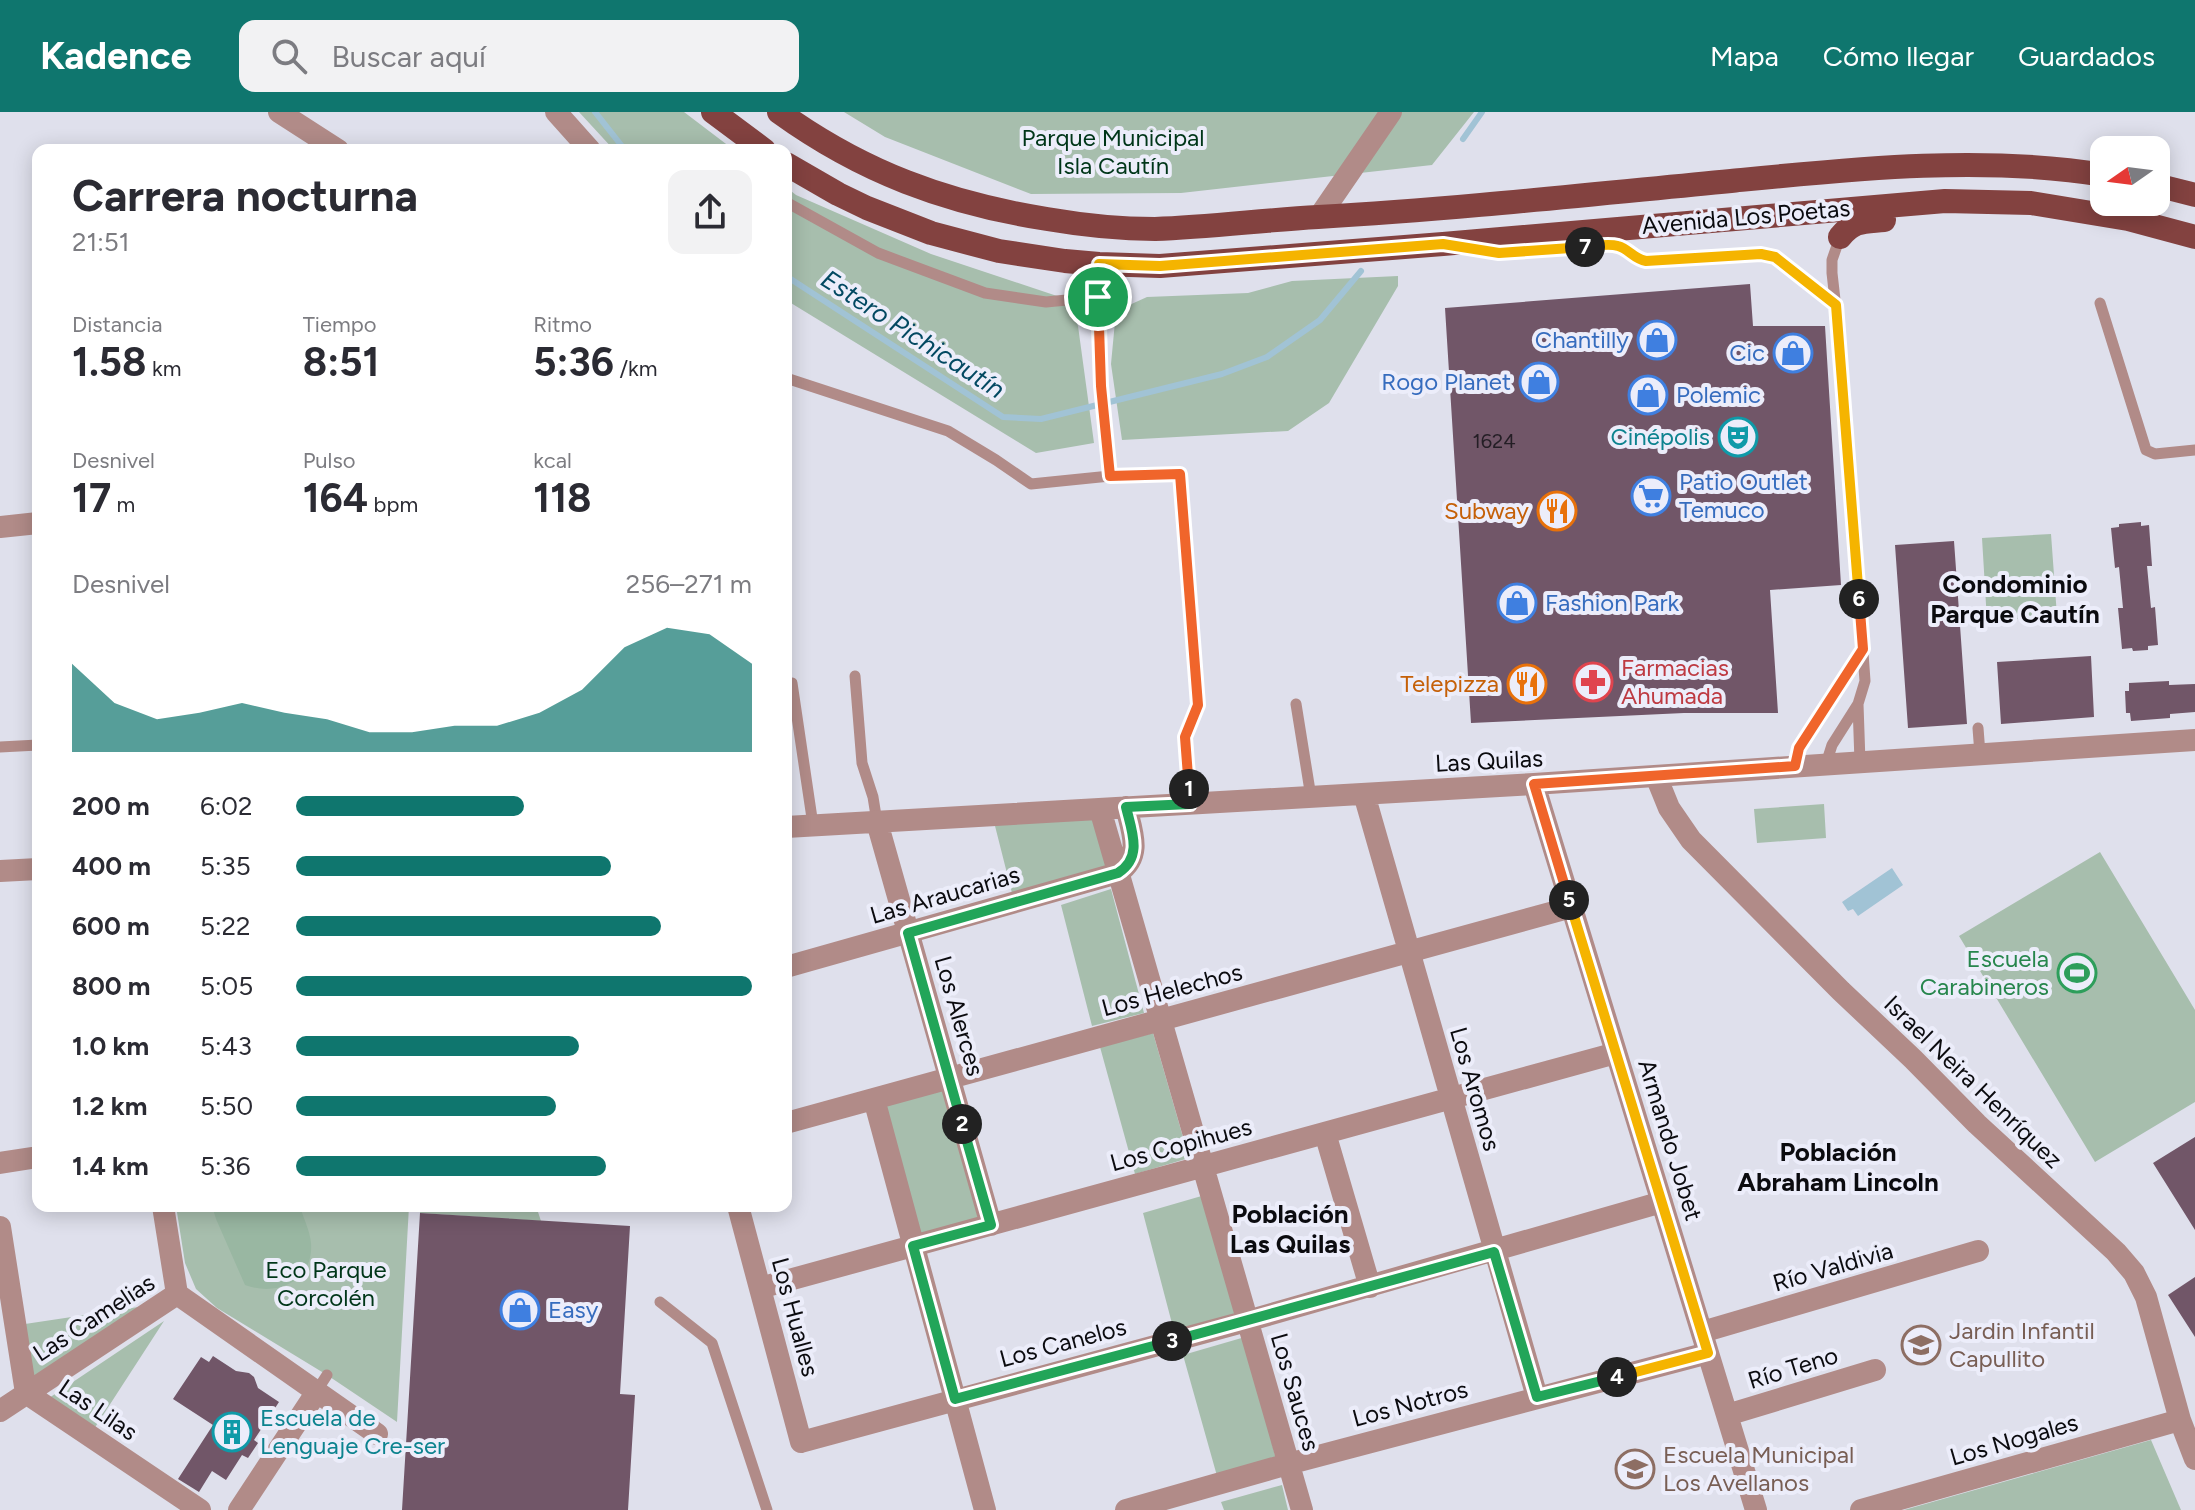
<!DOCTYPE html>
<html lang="es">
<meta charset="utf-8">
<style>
:root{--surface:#fff;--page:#f2f2f3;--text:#2b2b33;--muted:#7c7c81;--accent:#0f766e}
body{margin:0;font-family:Figtree,sans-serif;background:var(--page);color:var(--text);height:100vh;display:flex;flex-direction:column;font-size:30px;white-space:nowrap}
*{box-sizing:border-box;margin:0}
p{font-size:26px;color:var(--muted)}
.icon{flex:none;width:44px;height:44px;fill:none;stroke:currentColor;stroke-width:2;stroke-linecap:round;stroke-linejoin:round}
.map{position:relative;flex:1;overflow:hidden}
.drawer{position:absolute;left:32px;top:32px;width:760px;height:1068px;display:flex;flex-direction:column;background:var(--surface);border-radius:16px;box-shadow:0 4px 20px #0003}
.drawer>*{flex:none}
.needle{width:52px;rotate:256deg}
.fabs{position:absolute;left:2090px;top:24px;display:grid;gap:16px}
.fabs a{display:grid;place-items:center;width:80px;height:80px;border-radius:16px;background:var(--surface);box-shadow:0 4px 20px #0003;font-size:40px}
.pin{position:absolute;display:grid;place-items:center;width:68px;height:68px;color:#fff;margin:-34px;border:4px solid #fff;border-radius:50%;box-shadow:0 2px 8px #0007}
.km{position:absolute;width:40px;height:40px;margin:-20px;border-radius:50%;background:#222;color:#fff;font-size:22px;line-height:40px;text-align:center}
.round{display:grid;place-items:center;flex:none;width:84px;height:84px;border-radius:16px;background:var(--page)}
.summary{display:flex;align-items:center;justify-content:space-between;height:136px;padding:0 40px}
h1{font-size:44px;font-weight:700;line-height:60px}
.metrics{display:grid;grid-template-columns:repeat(3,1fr);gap:12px;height:136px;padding:8px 40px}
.metrics div{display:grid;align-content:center}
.metrics b{font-size:40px;font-weight:700}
.metrics small{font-size:22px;font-weight:400}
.metrics p{font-size:22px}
.chart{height:224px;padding:16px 40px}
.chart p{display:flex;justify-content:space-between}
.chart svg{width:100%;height:144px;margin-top:8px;fill:var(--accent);opacity:.7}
ul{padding:0 40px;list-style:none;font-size:26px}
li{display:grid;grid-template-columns:128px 96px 1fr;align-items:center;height:60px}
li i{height:20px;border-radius:10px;background:var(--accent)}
header{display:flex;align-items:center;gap:48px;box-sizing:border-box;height:112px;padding:0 40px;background:var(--accent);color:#fff}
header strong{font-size:38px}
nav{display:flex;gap:44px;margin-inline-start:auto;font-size:28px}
.search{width:560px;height:72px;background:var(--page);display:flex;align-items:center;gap:20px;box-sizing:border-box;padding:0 28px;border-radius:16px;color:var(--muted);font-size:30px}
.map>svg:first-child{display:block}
.green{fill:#a7bead}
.forest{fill:#99b7a2}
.water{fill:#a1c3d5}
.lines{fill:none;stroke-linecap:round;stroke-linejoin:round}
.stream{stroke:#a1c3d5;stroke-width:6}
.building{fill:#715668}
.lane{stroke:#b18b88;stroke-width:11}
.street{stroke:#b18b88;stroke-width:22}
.primary{stroke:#834240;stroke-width:24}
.split-1-casing{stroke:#fff;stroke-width:16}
.split-2-casing{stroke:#fff;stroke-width:16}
.split-3-casing{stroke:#fff;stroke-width:16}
.split-4-casing{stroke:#fff;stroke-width:16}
.split-5-casing{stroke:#fff;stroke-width:16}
.split-6-casing{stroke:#fff;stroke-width:16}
.split-7-casing{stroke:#fff;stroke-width:16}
.split-8-casing{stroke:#fff;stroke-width:16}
.split-1{stroke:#f0652b;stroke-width:10}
.split-2{stroke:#22a559;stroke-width:10}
.split-3{stroke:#22a559;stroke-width:10}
.split-4{stroke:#22a559;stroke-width:10}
.split-5{stroke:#f5b400;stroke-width:10}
.split-6{stroke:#f0652b;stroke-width:10}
.split-7{stroke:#f5b400;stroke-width:10}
.split-8{stroke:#f5b400;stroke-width:10}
.labels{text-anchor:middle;stroke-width:8;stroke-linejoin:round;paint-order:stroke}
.number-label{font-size:20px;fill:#241e25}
.park-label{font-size:24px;fill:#003619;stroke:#ecedfa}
.street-label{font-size:24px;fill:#0b0b0f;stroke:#ecedfa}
.shop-label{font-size:24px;fill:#366cbe;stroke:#ecedfa;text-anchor:start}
.culture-label{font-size:24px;fill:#0d838f;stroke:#ecedfa;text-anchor:end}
.food-label{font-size:24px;fill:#c56008;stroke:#ecedfa;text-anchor:end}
.health-label{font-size:24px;fill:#be3a42;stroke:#ecedfa;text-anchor:start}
.leisure-label{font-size:24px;fill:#27864d;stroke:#ecedfa;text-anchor:end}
.education-label{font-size:24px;fill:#785e54;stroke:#ecedfa;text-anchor:start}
.water-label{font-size:26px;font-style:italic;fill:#034962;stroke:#ecedfa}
.neighbourhood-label{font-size:26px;font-weight:bold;fill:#0b0b0f;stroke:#ecedfa}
</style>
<header>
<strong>Kadence</strong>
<div class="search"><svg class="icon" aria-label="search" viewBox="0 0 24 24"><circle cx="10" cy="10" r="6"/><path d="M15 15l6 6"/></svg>Buscar aquí</div>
<nav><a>Mapa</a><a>Cómo llegar</a><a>Guardados</a></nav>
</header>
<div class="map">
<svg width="2195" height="1398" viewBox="0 0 2195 1398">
<rect width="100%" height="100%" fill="#dfe0ec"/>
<path class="green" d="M579,0H684L734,38H614Z
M844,0H1474L1432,53L1181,81L1031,82L885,25Z
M786,75L796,83L931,142L1066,187L1078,214L1094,331L1036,341L786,188Z
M1398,164V174L1329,291L1288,319L1122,328L1111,252L1116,199L1147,185L1248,181L1292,169Z
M2051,422L2057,504L1987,509L1982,426Z
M1824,692L1826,726L1757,731L1754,697Z
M1093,704L1108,758L1013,785L994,710Z
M2100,740L2195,898V990L2095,1050L1959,824Z
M1111,777L1144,901L1092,914L1061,793Z
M1153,921L1189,1046L1135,1062L1100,935Z
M946,973L983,1107L921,1124L885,989Z
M1205,1083L1239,1206L1175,1223L1143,1101Z
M176,1094H409L397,1310L327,1263L217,1196L196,1177L185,1151Z
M421,1094H536L541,1109L420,1101Z
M145,1194L33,1267L25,1212Z
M164,1209L94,1317L49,1286Z
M1245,1225L1276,1347L1217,1364L1183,1243Z
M2151,1328L2181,1398H1904Z
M1282,1373L1288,1398H1224L1221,1390Z"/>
<path class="forest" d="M212,1094H300C303,1106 310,1118 311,1131C314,1169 277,1185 245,1173L216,1107Z"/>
<path class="water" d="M1892,756L1903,773L1858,804L1853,797L1848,799L1842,790Z"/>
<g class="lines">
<path class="stream" d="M595,0L625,38
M1463,27L1482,0
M786,164L1003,305L1041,307L1222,262L1267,245L1320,208L1361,159"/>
</g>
<path class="building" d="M1750,172L1753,214H1825L1841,473L1770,478L1778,601H1684L1471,611L1445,196Z
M2141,410V414L2149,413L2152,454H2147L2151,496L2155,495L2158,533L2148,534V538L2133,539L2132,536L2122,537L2118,496H2123L2119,455L2115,456L2111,416L2119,415V412Z
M1954,429L1967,612L1908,616L1895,433Z
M2091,544L2094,605L2001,612L1997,550Z
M2169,569V573L2195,572V600L2170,602V606L2131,609L2130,601H2126L2125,579H2129V571Z
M2195,1025V1118L2153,1051Z
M420,1101L630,1114L620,1282L635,1283L628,1398H402Z
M2195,1165V1225L2168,1183Z
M213,1244L236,1259L249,1261L254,1265L258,1276L279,1290L254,1328L258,1331L248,1346L242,1343L226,1368L212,1359L199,1380L178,1367L213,1313L173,1287L201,1245L209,1250Z"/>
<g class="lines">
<path class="lane" d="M786,90L878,141L985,181L1046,190L1098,185
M1620,134L1637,147L1646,149L1761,142L1775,145L1836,193
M1099,152L1101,274L1110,364
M2100,191L2146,338L2155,342L2195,338
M786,266L948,319L996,348L1031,372L1110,364L1180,362L1198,593L1185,625L1190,692
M855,564L862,651L873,685L877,710
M792,571L813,713
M1296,592L1311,685
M1858,592L1860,650
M1978,616L1980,642
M0,635L38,633
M1826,652L1832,633L1858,592L1865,569L1843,259L1832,161V148L1840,125
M1795,654L1799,636L1862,538
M660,1190L712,1231L767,1398
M316,1280L327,1263"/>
<path class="street" d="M279,0L338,38
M556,0L590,38
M1319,105L1391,0
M0,415L38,411
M1656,664L1669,696L1691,728L1841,879L1913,947L1977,1012L2116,1140L2134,1161L2146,1185L2180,1308L2195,1347
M1534,672L1756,1398
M1364,682L1537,1285
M1100,697L1302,1398
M877,710L991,1113
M786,715L1534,672L2195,628
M0,759L38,757
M786,855L1118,761C1143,744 1132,720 1126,695
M874,987L985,1398
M786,1011L1572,795
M1325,1021L1370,1175
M0,1051L38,1045
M163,1094L177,1182L377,1322
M738,1094L801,1330L1247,1209L1662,1090
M0,1115L26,1281L200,1398
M760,1176L1616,941
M1702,1220L1978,1139
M0,1299L177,1182
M1727,1303L1875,1258
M239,1398L316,1281
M1126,1398L1288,1352L1708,1241
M1861,1398L2180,1308"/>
<path class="primary" d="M713,0L764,38
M779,0C862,60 946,91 1047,107C1082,113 1120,117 1155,117C1210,115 1264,108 1318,105C1456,97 1594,82 1731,69C1852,57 1983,43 2104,63
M786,52L838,82L867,96L931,121L999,139L1065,149L1099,152L1160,154L1443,132L1945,89L2031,91L2128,107L2195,125
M2156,73L2195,83
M1840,125C1854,108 1863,110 1884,108"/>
</g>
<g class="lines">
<defs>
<path id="split-1" d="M1098,185L1101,274L1110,364L1180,362L1198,593L1185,625L1189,677"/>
<path id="split-2" d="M962,1012L908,821L1118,761C1143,745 1132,720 1126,695L1190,692L1189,677"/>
<path id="split-3" d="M962,1012L991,1113L913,1134L955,1287L1172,1229"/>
<path id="split-4" d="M1172,1229L1494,1140L1537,1285L1617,1265"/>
<path id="split-5" d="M1569,788L1708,1241L1617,1265"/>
<path id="split-6" d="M1569,788L1534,672L1795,654L1799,636L1863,537L1859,487"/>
<path id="split-7" d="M1585,135C1595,134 1608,131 1618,134C1629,137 1634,147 1646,149L1761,142L1775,145L1836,193L1859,487"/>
<path id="split-8" d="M1098,185L1099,152L1160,154L1443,132L1499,141L1585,135"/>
</defs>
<use href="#split-1" class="split-1-casing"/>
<use href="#split-2" class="split-2-casing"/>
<use href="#split-3" class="split-3-casing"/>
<use href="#split-4" class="split-4-casing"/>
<use href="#split-5" class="split-5-casing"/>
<use href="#split-6" class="split-6-casing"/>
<use href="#split-7" class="split-7-casing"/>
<use href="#split-8" class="split-8-casing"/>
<use href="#split-1" class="split-1"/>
<use href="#split-2" class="split-2"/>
<use href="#split-3" class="split-3"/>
<use href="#split-4" class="split-4"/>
<use href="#split-5" class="split-5"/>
<use href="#split-6" class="split-6"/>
<use href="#split-7" class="split-7"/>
<use href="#split-8" class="split-8"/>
</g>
<defs>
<symbol id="shop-ring" viewBox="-11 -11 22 22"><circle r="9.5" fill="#ecedfa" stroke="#3f7fe0" stroke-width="1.5"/><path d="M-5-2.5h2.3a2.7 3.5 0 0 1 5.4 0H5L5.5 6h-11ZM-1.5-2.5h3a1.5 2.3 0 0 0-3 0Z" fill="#3f7fe0"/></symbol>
<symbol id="theatre-ring" viewBox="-11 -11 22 22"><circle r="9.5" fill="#ecedfa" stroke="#0f9aa8" stroke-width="1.5"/><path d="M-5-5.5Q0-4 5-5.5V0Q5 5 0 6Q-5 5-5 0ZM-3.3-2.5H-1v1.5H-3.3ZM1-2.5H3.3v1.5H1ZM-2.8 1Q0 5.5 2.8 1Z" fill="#0f9aa8"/></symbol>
<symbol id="supermarket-ring" viewBox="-11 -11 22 22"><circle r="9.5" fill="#ecedfa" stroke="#3f7fe0" stroke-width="1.5"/><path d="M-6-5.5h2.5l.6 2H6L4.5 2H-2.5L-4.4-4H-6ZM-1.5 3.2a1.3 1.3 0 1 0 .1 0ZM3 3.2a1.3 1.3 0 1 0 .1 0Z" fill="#3f7fe0"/></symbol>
<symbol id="restaurant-ring" viewBox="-11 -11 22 22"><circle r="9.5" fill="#ecedfa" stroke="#e8710a" stroke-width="1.5"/><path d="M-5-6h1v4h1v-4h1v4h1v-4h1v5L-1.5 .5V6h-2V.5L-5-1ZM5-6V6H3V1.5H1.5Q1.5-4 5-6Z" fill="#e8710a"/></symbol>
<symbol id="pharmacy-ring" viewBox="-11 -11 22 22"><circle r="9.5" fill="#ecedfa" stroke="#e0444e" stroke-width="1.5"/><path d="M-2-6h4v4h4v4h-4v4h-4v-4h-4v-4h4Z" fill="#e0444e"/></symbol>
<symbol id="stadium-ring" viewBox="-11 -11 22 22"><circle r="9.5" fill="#ecedfa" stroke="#2e9e5b" stroke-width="1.5"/><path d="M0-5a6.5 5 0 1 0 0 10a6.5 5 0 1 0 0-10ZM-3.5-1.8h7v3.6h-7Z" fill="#2e9e5b"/></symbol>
<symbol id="school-ring" viewBox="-11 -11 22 22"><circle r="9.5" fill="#ecedfa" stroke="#8d6e63" stroke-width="1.5"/><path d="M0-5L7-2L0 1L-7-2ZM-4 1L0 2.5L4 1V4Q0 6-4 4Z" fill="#8d6e63"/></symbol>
<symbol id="building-ring" viewBox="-11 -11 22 22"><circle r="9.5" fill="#ecedfa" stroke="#0f9aa8" stroke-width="1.5"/><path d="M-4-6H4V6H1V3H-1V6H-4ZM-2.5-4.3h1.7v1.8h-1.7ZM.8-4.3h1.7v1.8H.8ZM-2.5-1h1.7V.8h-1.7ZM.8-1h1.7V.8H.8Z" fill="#0f9aa8"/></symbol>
</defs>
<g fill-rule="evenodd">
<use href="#shop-ring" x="1635" y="206" width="44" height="44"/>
<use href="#shop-ring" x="1771" y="219" width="44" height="44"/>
<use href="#shop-ring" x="1517" y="248" width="44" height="44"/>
<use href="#shop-ring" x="1626" y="261" width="44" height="44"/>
<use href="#theatre-ring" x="1716" y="303" width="44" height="44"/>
<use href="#supermarket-ring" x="1629" y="362" width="44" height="44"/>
<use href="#restaurant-ring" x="1535" y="377" width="44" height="44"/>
<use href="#shop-ring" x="1495" y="469" width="44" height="44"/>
<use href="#pharmacy-ring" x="1571" y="548" width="44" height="44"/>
<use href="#restaurant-ring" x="1505" y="550" width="44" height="44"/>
<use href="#stadium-ring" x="2055" y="839" width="44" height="44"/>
<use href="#shop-ring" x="498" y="1176" width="44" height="44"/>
<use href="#school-ring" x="1899" y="1211" width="44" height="44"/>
<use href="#building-ring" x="210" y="1298" width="44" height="44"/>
<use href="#school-ring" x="1613" y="1335" width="44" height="44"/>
</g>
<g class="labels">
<g class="number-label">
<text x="1494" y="336">1624</text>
</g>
<g class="park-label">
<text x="1113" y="34">Parque Municipal<tspan x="1113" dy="28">Isla Cautín</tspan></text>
<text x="326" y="1166">Eco Parque<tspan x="326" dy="28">Corcolén</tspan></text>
</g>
<g class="street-label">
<text transform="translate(1746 105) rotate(-5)" y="8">Avenida Los Poetas</text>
<text transform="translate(1489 649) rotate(-3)" y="8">Las Quilas</text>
<text transform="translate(945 783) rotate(-16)" y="8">Las Araucarias</text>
<text transform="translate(1172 878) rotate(-15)" y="8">Los Helechos</text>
<text transform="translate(959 904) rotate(74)" y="8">Los Alerces</text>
<text transform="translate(1973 970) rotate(44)" y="8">Israel Neira Henríquez</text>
<text transform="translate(1475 977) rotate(74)" y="8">Los Aromos</text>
<text transform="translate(1670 1028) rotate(73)" y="8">Armando Jobet</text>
<text transform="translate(1181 1033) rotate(-15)" y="8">Los Copihues</text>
<text transform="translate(1833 1155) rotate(-16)" y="8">Río Valdivia</text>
<text transform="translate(795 1205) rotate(75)" y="8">Los Hualles</text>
<text transform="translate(94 1206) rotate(-33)" y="8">Las Camelias</text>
<text transform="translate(1063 1231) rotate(-15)" y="8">Los Canelos</text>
<text transform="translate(1793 1256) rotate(-17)" y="8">Río Teno</text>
<text transform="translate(1295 1280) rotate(74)" y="8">Los Sauces</text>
<text transform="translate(1410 1292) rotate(-15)" y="8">Los Notros</text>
<text transform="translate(98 1298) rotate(34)" y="8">Las Lilas</text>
<text transform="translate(2014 1328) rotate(-16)" y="8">Los Nogales</text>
</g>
<g class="shop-label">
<text x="1629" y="236" text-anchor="end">Chantilly</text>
<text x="1765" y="249" text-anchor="end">Cic</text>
<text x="1511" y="278" text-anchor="end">Rogo Planet</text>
<text x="1676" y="291">Polemic</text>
<text x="1679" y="378">Patio Outlet<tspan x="1679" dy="28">Temuco</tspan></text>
<text x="1545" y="499">Fashion Park</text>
<text x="548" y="1206">Easy</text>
</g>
<g class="culture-label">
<text x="1710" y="333">Cinépolis</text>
<text x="260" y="1314" text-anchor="start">Escuela de<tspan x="260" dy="28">Lenguaje Cre-ser</tspan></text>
</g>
<g class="food-label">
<text x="1529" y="407">Subway</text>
<text x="1499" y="580">Telepizza</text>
</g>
<g class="health-label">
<text x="1621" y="564">Farmacias<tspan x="1621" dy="28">Ahumada</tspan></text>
</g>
<g class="leisure-label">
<text x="2049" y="855">Escuela<tspan x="2049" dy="28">Carabineros</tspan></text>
</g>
<g class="education-label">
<text x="1949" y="1227">Jardin Infantil<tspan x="1949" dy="28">Capullito</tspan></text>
<text x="1663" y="1351">Escuela Municipal<tspan x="1663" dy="28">Los Avellanos</tspan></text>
</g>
<g class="water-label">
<text transform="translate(913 222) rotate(33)" y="9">Estero Pichicautín</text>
</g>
<g class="neighbourhood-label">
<text x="2015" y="481">Condominio<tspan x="2015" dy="30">Parque Cautín</tspan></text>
<text x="1838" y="1049">Población<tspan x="1838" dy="30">Abraham Lincoln</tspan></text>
<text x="1290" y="1111">Población<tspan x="1290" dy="30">Las Quilas</tspan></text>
</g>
</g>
</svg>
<div class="fabs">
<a><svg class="needle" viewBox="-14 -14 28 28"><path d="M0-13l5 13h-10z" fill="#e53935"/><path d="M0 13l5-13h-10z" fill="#7c7c81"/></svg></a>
</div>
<div class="pin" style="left:1098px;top:185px;background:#1e9e55"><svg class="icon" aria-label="arrive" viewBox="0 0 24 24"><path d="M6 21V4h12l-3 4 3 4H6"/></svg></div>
<b class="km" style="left:1189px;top:677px">1</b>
<b class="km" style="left:962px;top:1012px">2</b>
<b class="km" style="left:1172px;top:1229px">3</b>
<b class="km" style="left:1617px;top:1265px">4</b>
<b class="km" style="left:1569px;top:788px">5</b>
<b class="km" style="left:1859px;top:487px">6</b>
<b class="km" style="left:1585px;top:135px">7</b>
<section class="drawer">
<div class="summary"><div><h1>Carrera nocturna</h1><p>21:51</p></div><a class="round"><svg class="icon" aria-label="share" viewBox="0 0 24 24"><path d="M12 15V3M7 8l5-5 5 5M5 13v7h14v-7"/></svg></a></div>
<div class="metrics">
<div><p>Distancia</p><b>1.58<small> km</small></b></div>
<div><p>Tiempo</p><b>8:51</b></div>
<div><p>Ritmo</p><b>5:36<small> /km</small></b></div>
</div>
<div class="metrics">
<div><p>Desnivel</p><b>17<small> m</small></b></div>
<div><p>Pulso</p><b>164<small> bpm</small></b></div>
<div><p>kcal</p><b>118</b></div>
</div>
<div class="chart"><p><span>Desnivel</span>256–271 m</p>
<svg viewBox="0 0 160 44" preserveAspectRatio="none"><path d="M0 44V17L10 29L20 34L30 32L40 29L50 32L60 34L70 38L80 38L90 36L100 36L110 32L120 25L130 12L140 6L150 8L160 17V44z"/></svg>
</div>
<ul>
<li><b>200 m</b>6:02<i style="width:50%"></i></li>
<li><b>400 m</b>5:35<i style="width:69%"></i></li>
<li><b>600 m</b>5:22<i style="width:80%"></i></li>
<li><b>800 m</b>5:05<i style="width:100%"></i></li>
<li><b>1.0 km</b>5:43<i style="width:62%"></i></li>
<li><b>1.2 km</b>5:50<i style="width:57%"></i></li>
<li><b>1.4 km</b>5:36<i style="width:68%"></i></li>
</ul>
</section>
</div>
